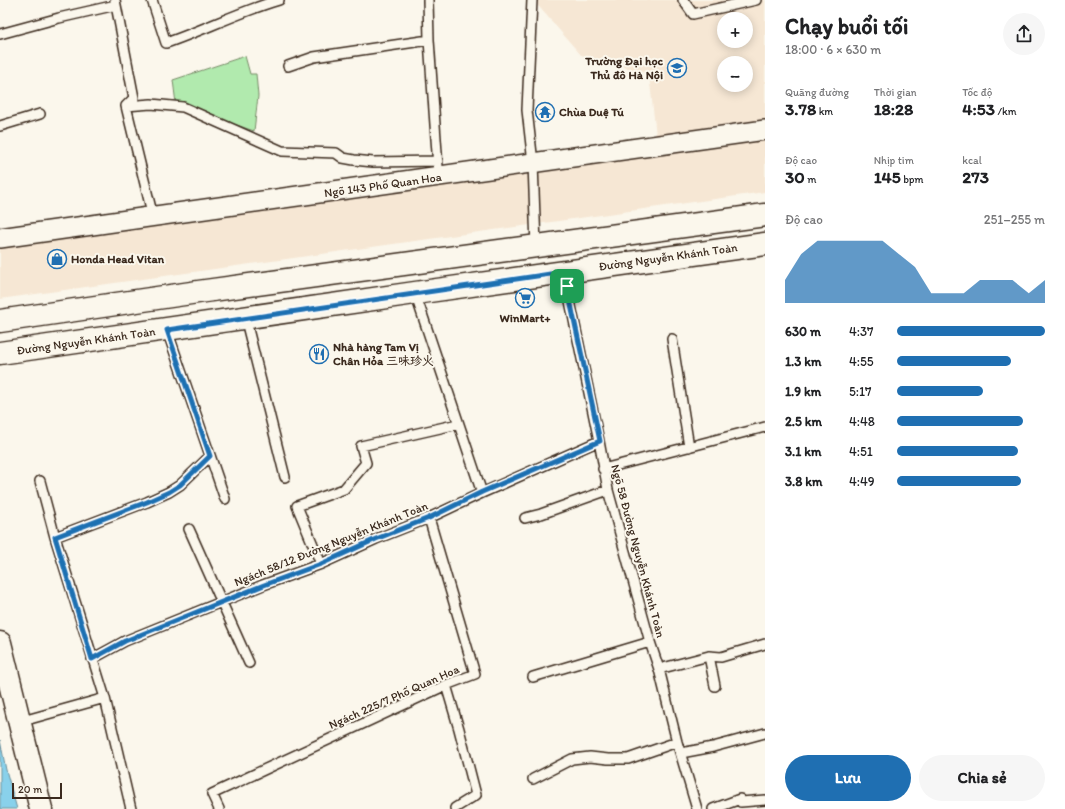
<!DOCTYPE html>
<html lang="vi">
<meta charset="utf-8">
<style>
:root{--surface:#fff;--page:#f6f6f6;--text:#202124;--muted:#757577;--accent:#1f6fb2}
body{margin:0;font-family:Itim,"LXGW WenKai TC",sans-serif;background:var(--page);color:var(--text);height:100vh;display:flex;flex-direction:column;font-size:15px;white-space:nowrap}
*{box-sizing:border-box;margin:0}
p{font-size:13px;color:var(--muted)}
.icon{flex:none;width:22px;height:22px;fill:none;stroke:currentColor;stroke-width:2;stroke-linecap:round;stroke-linejoin:round}
.map{position:relative;flex:1;overflow:hidden}
.sheet{display:flex;flex-direction:column;background:var(--surface);width:300px}
.sheet>*{flex:none}
.controls{position:absolute;left:717px;top:12px;display:grid;gap:8px}
.controls a{display:grid;place-items:center;width:36px;height:36px;border-radius:50%;background:var(--surface);box-shadow:0 2px 10px #0003;font-size:20px}
.scale{position:absolute;left:12px;bottom:10px;width:50px;box-sizing:border-box;padding-left:4px;border:2px solid #3b2a1e;border-top:0;font-size:11px;line-height:14px;white-space:nowrap;color:#3b2a1e;-webkit-text-stroke:3px #fbf7ec;paint-order:stroke}
.pin{position:absolute;display:grid;place-items:center;width:34px;height:34px;color:#fff;margin:-17px;border-radius:8px;box-shadow:0 2px 6px #0006}
.round{display:grid;place-items:center;flex:none;width:42px;height:42px;border-radius:21px;background:var(--page)}
.summary{display:flex;align-items:center;justify-content:space-between;height:68px;padding:0 20px}
h1{font-size:22px;font-weight:700;line-height:30px}
.metrics{display:grid;grid-template-columns:repeat(3,1fr);gap:6px;height:68px;padding:4px 20px}
.metrics div{display:grid;align-content:center}
.metrics b{font-size:17px;font-weight:700}
.metrics small{font-size:11px;font-weight:400}
.metrics p{font-size:11px}
.chart{height:112px;padding:8px 20px}
.chart p{display:flex;justify-content:space-between}
.chart svg{width:100%;height:72px;margin-top:4px;fill:var(--accent);opacity:.7}
.primary-button{display:flex;gap:8px;margin-top:auto;padding:8px 20px}
.primary-button a{flex:1;height:46px;border-radius:24px;background:var(--accent);color:#fff;font-size:16px;font-weight:700;line-height:46px;text-align:center}
.primary-button a+a{background:var(--page);color:var(--text)}
ul{padding:0 20px;list-style:none;font-size:13px}
li{display:grid;grid-template-columns:64px 48px 1fr;align-items:center;height:30px}
li i{height:10px;border-radius:5px;background:var(--accent)}
main{display:flex;flex:1;min-height:0}
.map>svg:first-child{display:block}
.built{fill:#f6e7d4;fill-rule:evenodd}
.green{fill:#b1eaae;stroke:#768a66}
.water{fill:#89d1eb;stroke:#6a8e99}
.lines{fill:none;stroke-linecap:round;stroke-linejoin:round}
.service-casing{stroke:#3b2a1e;stroke-width:12}
.minor-casing{stroke:#3b2a1e;stroke-width:22}
.secondary-casing{stroke:#3b2a1e;stroke-width:25}
.service{stroke:#fbf7ec;stroke-width:9}
.minor{stroke:#fbf7ec;stroke-width:19}
.secondary{stroke:#fbf7ec;stroke-width:22}
.route-casing{stroke:#fff;stroke-width:8}
.route{stroke:#1f6fb2;stroke-width:5}
.labels{text-anchor:middle;stroke-width:4;stroke-linejoin:round;paint-order:stroke}
.poi-label{font-size:12px;font-weight:bold;fill:#3b2a1e;stroke:#fbf7ec;text-anchor:start}
.street-label{font-size:12px;fill:#3b2a1e;stroke:#fbf7ec}
</style>
<main>
<div class="map">
<svg width="765" height="809" viewBox="0 0 765 809">
<rect width="100%" height="100%" fill="#fbf7ec"/>
<filter id="ink" filterUnits="userSpaceOnUse"><feTurbulence type="fractalNoise" baseFrequency=".025" numOctaves="2"/><feDisplacementMap in="SourceGraphic" scale="8" xChannelSelector="R" yChannelSelector="G"/><feConvolveMatrix kernelMatrix="1 2 1 2 8 2 1 2 1" color-interpolation-filters="sRGB"/></filter>
<g filter="url(#ink)">
<path class="built" d="M534,0H765V129L657,144L649,74L581,55L534,1ZM724,19H746V41H724ZM724,63H746V85H724Z
M765,137V192L0,299V242Z"/>
<path class="green" d="M245,56L250,74H256L258,96L254,131L176,104L173,80Z"/>
<path class="water" d="M0,740L6,770L17,809H0Z"/>
<g class="lines">
<defs>
<path id="service" d="M115,0L134,98L126,106L153,217
M152,0L166,43C204,30 241,11 279,0
M428,0L429,40L438,167
M532,0L527,110L533,163L536,246
M683,0L693,14L756,0
M0,34L59,18L116,5
M288,66L314,57L429,40
M126,106L151,104L183,107L282,151L336,153L343,158L354,160L373,162L438,161
M0,126L40,114
M564,272L599,441L608,490L650,642L659,669L677,742L697,809
M415,293L482,493
M245,317L285,477
M167,330L225,499
M672,339L689,447
M603,469L765,427
M40,481L55,537L105,698L131,809
M525,518L541,514L608,490
M189,529L249,663
M55,537L147,502L169,492L180,485L210,456
M321,564L297,506L344,489L366,463L361,446L458,424
M709,656L715,686
M92,659L125,641L263,585L321,564L376,539L429,518L482,493L599,441
M659,669L709,656L721,657L765,644
M533,677L650,642
M446,685L459,729L476,795L455,808
M19,722L105,698
M681,753L713,747L765,733
M533,779L572,759L590,757L608,759H628L677,742
M219,809L212,794L446,685L475,674L429,518
M713,809L740,799L741,802L765,800"/>
<path id="minor" d="M0,238L765,130"/>
<path id="secondary" d="M0,321L198,292L765,215
M0,353L415,293L765,244
M0,643L41,809"/>
</defs>
<use href="#service" class="service-casing"/>
<use href="#minor" class="minor-casing"/>
<use href="#secondary" class="secondary-casing"/>
<use href="#service" class="service"/>
<use href="#minor" class="minor"/>
<use href="#secondary" class="secondary"/>
</g>
</g>
<g class="lines" filter="url(#ink)">
<defs>
<path id="route" d="M564,272L600,441L482,492L429,518L376,539L321,564L264,585L125,641L92,659L55,537L147,502L169,492L180,485L210,456L167,330Z"/>
</defs>
<use href="#route" class="route-casing"/>
<use href="#route" class="route"/>
</g>
<defs>
<symbol id="university-ring" viewBox="-11 -11 22 22"><circle r="9.5" fill="#fbf7ec" stroke="#1f6fb2" stroke-width="1.5"/><path d="M0-5L7-2L0 1L-7-2ZM-4 1L0 2.5L4 1V4Q0 6-4 4Z" fill="#1f6fb2"/></symbol>
<symbol id="temple-ring" viewBox="-11 -11 22 22"><circle r="9.5" fill="#fbf7ec" stroke="#1f6fb2" stroke-width="1.5"/><path d="M0-6L5-2H3V0L6.5 2.5H4V6H1.5V3h-3V6H-4V2.5H-6.5L-3 0V-2H-5Z" fill="#1f6fb2"/></symbol>
<symbol id="shop-ring" viewBox="-11 -11 22 22"><circle r="9.5" fill="#fbf7ec" stroke="#1f6fb2" stroke-width="1.5"/><path d="M-5-2.5h2.3a2.7 3.5 0 0 1 5.4 0H5L5.5 6h-11ZM-1.5-2.5h3a1.5 2.3 0 0 0-3 0Z" fill="#1f6fb2"/></symbol>
<symbol id="supermarket-ring" viewBox="-11 -11 22 22"><circle r="9.5" fill="#fbf7ec" stroke="#1f6fb2" stroke-width="1.5"/><path d="M-6-5.5h2.5l.6 2H6L4.5 2H-2.5L-4.4-4H-6ZM-1.5 3.2a1.3 1.3 0 1 0 .1 0ZM3 3.2a1.3 1.3 0 1 0 .1 0Z" fill="#1f6fb2"/></symbol>
<symbol id="restaurant-ring" viewBox="-11 -11 22 22"><circle r="9.5" fill="#fbf7ec" stroke="#1f6fb2" stroke-width="1.5"/><path d="M-5-6h1v4h1v-4h1v4h1v-4h1v5L-1.5 .5V6h-2V.5L-5-1ZM5-6V6H3V1.5H1.5Q1.5-4 5-6Z" fill="#1f6fb2"/></symbol>
</defs>
<g fill-rule="evenodd">
<use href="#university-ring" x="666" y="57" width="22" height="22"/>
<use href="#temple-ring" x="534" y="101" width="22" height="22"/>
<use href="#shop-ring" x="46" y="248" width="22" height="22"/>
<use href="#supermarket-ring" x="514" y="287" width="22" height="22"/>
<use href="#restaurant-ring" x="308" y="343" width="22" height="22"/>
</g>
<g class="labels">
<g class="poi-label">
<text x="663" y="65" text-anchor="end">Trường Đại học<tspan x="663" dy="14">Thủ đô Hà Nội</tspan></text>
<text x="559" y="116">Chùa Duệ Tú</text>
<text x="71" y="263">Honda Head Vitan</text>
<text x="525" y="322" text-anchor="middle">WinMart+</text>
<text x="333" y="351">Nhà hàng Tam Vị<tspan x="333" dy="14">Chân Hỏa 三味珍火</tspan></text>
</g>
<g class="street-label">
<text transform="translate(383 185) rotate(-8)" y="4">Ngõ 143 Phố Quan Hoa</text>
<text transform="translate(668 257) rotate(-8)" y="4">Đường Nguyễn Khánh Toàn</text>
<text transform="translate(86 341) rotate(-8)" y="4">Đường Nguyễn Khánh Toàn</text>
<text transform="translate(331 544) rotate(-22)" y="4">Ngách 58/12 Đường Nguyễn Khánh Toàn</text>
<text transform="translate(638 551) rotate(75)" y="4">Ngõ 58 Đường Nguyễn Khánh Toàn</text>
<text transform="translate(394 697) rotate(-24)" y="4">Ngách 225/7 Phố Quan Hoa</text>
</g>
</g>
</svg>
<div class="controls">
<a>+</a>
<a>−</a>
</div>
<div class="scale">20 m</div>
<div class="pin" style="left:567px;top:286px;background:#1e9e55"><svg class="icon" aria-label="arrive" viewBox="0 0 24 24"><path d="M6 21V4h12l-3 4 3 4H6"/></svg></div>
</div>
<section class="sheet">
<div class="summary"><div><h1>Chạy buổi tối</h1><p>18:00 · 6 × 630 m</p></div><a class="round"><svg class="icon" aria-label="share" viewBox="0 0 24 24"><path d="M12 15V3M7 8l5-5 5 5M5 13v7h14v-7"/></svg></a></div>
<div class="metrics">
<div><p>Quãng đường</p><b>3.78<small> km</small></b></div>
<div><p>Thời gian</p><b>18:28</b></div>
<div><p>Tốc độ</p><b>4:53<small> /km</small></b></div>
</div>
<div class="metrics">
<div><p>Độ cao</p><b>30<small> m</small></b></div>
<div><p>Nhịp tim</p><b>145<small> bpm</small></b></div>
<div><p>kcal</p><b>273</b></div>
</div>
<div class="chart"><p><span>Độ cao</span>251–255 m</p>
<svg viewBox="0 0 160 44" preserveAspectRatio="none"><path d="M0 44V30L10 14L20 6L30 6L40 6L50 6L60 6L70 14L80 22L90 38L100 38L110 38L120 30L130 30L140 30L150 38L160 30V44z"/></svg>
</div>
<ul>
<li><b>630 m</b>4:37<i style="width:100%"></i></li>
<li><b>1.3 km</b>4:55<i style="width:77%"></i></li>
<li><b>1.9 km</b>5:17<i style="width:58%"></i></li>
<li><b>2.5 km</b>4:48<i style="width:85%"></i></li>
<li><b>3.1 km</b>4:51<i style="width:82%"></i></li>
<li><b>3.8 km</b>4:49<i style="width:84%"></i></li>
</ul>
<div class="primary-button"><a>Lưu</a><a>Chia sẻ</a></div>
</section>
</main>
